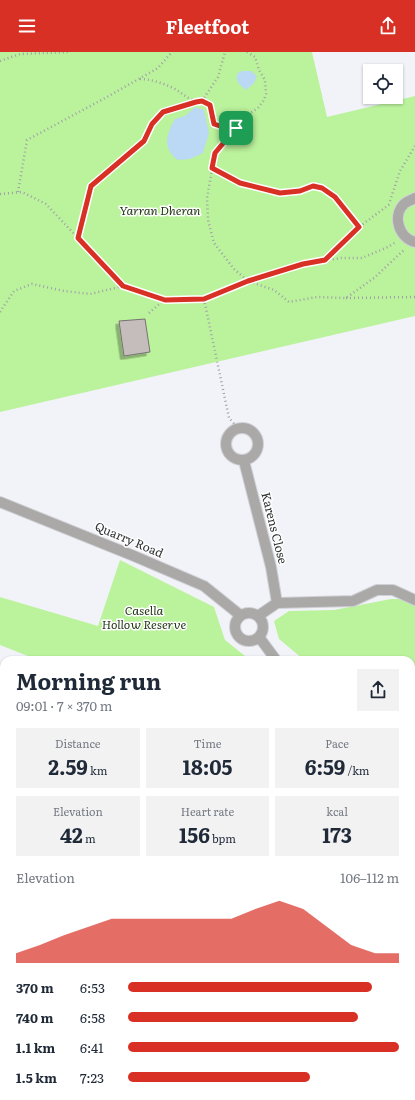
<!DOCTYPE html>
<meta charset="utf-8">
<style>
:root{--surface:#fff;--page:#f2f2f3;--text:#1f2937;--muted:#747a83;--accent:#d93025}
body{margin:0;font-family:Literata,serif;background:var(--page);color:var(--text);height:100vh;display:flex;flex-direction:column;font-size:15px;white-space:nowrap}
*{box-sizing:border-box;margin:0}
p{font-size:13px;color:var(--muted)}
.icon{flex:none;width:22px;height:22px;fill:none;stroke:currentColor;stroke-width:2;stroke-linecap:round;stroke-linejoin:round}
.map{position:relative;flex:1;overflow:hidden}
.panel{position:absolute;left:0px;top:604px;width:415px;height:444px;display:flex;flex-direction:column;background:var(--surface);border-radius:12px 12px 0 0;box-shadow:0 1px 3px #0004}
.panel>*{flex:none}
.controls{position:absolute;left:363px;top:12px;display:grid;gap:8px}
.controls a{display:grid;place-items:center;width:40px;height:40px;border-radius:0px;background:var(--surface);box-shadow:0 1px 3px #0004;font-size:20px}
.pin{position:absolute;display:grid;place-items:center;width:34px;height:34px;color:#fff;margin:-17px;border-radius:8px;box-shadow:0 2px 6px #0006}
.round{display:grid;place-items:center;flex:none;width:42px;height:42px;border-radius:0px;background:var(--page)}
.headline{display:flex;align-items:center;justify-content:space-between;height:68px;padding:0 16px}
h1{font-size:22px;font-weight:700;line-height:30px}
.stats{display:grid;grid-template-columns:repeat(3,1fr);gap:6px;height:68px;padding:4px 16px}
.stats div{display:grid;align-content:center;border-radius:0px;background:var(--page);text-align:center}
.stats b{font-size:20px;font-weight:700}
.stats small{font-size:11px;font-weight:400}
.stats p{font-size:11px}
.chart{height:112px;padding:8px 16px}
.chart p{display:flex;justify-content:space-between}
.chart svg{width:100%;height:72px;margin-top:4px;fill:var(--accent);opacity:.7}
ul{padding:0 16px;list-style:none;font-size:13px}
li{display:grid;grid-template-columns:64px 48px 1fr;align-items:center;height:30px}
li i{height:10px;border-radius:5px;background:var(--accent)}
header{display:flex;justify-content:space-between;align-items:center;height:52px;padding:0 16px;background:var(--accent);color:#fff;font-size:18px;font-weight:700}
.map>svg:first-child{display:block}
.green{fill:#bbf29c}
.water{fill:#bbd8f5}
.building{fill:#c4bdbc;stroke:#777170;filter:url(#shadow)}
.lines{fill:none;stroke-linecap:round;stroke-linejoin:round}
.street-casing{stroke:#d0d1d6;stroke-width:12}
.path{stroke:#a0a1a6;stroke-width:2.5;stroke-dasharray:1 3;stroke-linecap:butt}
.street{stroke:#aaa9a7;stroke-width:10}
.route-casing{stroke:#fff;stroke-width:8}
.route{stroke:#d93025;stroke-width:5}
.labels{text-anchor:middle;stroke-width:3;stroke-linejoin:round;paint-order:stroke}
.park-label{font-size:12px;font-style:italic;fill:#1e3310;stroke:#fff}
.street-label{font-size:12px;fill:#343537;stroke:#fff}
</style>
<header><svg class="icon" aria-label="menu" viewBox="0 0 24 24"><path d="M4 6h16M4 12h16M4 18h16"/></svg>Fleetfoot<svg class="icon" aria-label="share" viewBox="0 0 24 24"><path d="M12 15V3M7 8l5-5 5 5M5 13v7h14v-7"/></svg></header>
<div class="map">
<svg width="415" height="1048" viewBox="0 0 415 1048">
<defs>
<filter id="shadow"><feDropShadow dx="-3.5" dy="3.5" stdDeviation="0" flood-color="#0004"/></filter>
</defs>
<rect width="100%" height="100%" fill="#f2f3f9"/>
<path class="green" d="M0,0H312L327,65L415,44V264L0,360Z
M120,508L214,555L225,588L250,608H38L0,593V545L98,574Z
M391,547H415V615H411V608H322L303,607L279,587L274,569L289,559L334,558Z
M188,1044H317V1048H189Z"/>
<path class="water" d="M242,19H251L257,24L254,31L246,38C240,33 234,29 238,21Z
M195,55L204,58L209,81L203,101L190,107L178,108C162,96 166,83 175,67L185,64Z"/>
<path class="building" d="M145,267L150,300L124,304L119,269Z"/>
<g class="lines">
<defs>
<path id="street" d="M415,146C412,148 407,149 404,152C392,164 399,186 415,190
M226 392a16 16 0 1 1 32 0a16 16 0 1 1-32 0Z
M244,409L271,515L277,551
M0,450L134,504L204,534L240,563
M235 575a14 14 0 1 1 28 0a14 14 0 1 1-28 0Z
M258,564L277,551L353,549L377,538H393L415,548
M259,585L276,608
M0,716L4,720
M411,753L415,755
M411,879L415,874
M79,1044L80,1048
M324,1044V1048"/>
</defs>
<use href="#street" class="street-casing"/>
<path class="path" d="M247,0L255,5L259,18L265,28L266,42L264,48L258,56L247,63L215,101L207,146L208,168L214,191L234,217L248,229L274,238L289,250L317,245L346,246L374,226L404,198
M0,9L20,2L68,0
M140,27C150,27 162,31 171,35C180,39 186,46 195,49
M202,49L218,25L225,0
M212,116L240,131L280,141L300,139L313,134L322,136L335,145L359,175
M18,140L27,88L107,45L158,16L172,0
M0,142L22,140L46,152L123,234L165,248L204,247L248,229L303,212L341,206H362L388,195L396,190
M390,149L400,119L415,94
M78,187L91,134L144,89L152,72L163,61L196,50L202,49L210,53L215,72L226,76H235
M325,208L359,175L390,152
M346,246L415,245
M204,247L229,366L238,376
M0,260L14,239L32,232L64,239L90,242L123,234
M149,261L164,248
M256,1044L257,1048"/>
<use href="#street" class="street"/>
</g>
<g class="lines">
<defs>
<path id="route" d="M202,49L210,53L214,72L226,76H236L215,101L212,116L240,131L280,141L300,139L313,134L322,136L335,145L359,175L325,208L303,212L248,229L204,247L165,248L123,234L78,186L91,134L144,89L152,72L163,60L196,50Z"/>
</defs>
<use href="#route" class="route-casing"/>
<use href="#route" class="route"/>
</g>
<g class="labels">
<g class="park-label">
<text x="160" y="163">Yarran Dheran</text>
<text x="144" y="563">Casella<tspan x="144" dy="14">Hollow Reserve</tspan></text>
</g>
<g class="street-label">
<text transform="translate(274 476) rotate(76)" y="4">Karens Close</text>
<text transform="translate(129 488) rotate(23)" y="4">Quarry Road</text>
</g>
</g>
</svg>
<div class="controls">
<a><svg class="icon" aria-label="locate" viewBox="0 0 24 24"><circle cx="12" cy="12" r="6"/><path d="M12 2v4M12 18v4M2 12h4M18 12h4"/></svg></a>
</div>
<div class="pin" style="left:236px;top:76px;background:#1e9e55"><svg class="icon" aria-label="arrive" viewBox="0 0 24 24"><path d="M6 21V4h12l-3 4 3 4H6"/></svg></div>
<section class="panel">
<div class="headline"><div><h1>Morning run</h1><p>09:01 · 7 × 370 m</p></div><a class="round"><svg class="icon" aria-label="share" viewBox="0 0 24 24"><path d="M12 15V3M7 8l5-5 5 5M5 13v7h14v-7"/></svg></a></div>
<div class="stats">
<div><p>Distance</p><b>2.59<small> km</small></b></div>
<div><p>Time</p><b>18:05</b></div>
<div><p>Pace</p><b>6:59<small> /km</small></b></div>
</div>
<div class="stats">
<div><p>Elevation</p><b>42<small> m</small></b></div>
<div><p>Heart rate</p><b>156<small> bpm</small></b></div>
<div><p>kcal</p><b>173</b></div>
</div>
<div class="chart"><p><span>Elevation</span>106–112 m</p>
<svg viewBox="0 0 160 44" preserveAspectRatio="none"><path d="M0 44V38L10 33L20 27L30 22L40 17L50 17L60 17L70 17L80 17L90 17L100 11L110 6L120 11L130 22L140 33L150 38L160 38V44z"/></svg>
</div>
<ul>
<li><b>370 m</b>6:53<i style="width:90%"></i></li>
<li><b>740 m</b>6:58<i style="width:85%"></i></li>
<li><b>1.1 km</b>6:41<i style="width:100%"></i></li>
<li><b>1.5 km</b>7:23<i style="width:67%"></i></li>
</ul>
</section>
</div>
